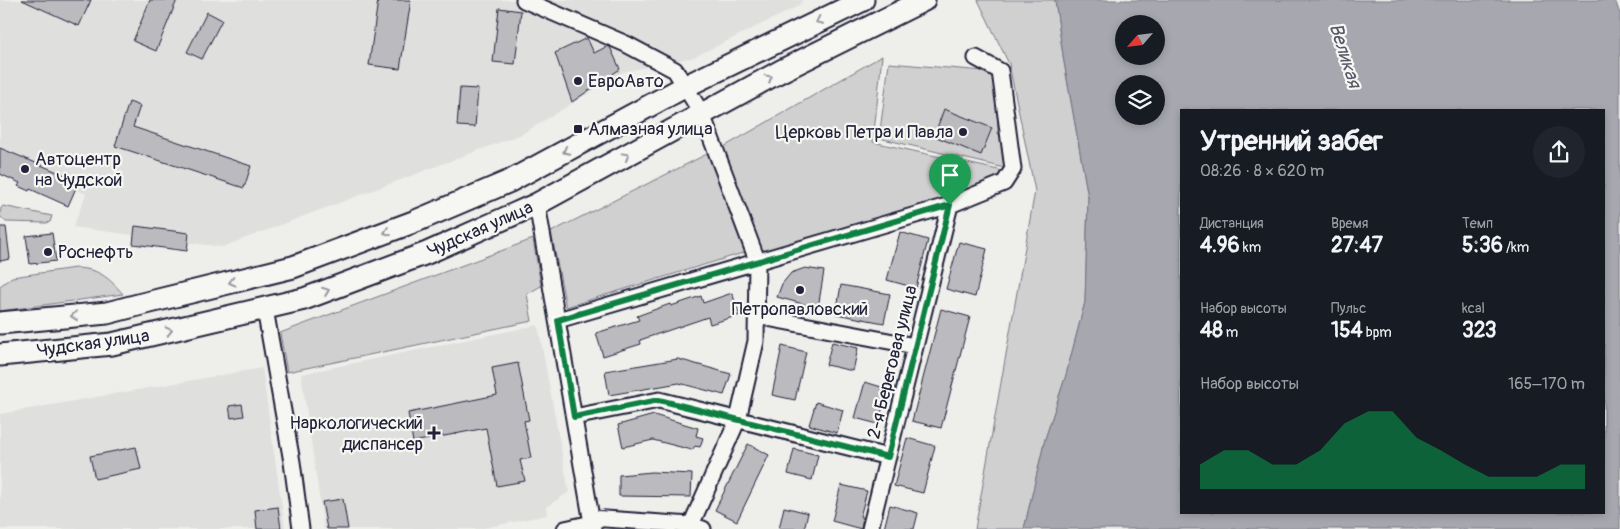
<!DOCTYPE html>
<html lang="ru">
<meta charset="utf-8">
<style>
:root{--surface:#171b24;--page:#20242c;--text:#f1f3f6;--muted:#9ea1a6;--accent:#0b8043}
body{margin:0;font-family:Pangolin,sans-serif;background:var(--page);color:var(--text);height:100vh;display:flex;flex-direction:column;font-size:19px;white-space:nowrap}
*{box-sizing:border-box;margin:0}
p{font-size:16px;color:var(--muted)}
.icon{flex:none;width:28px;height:28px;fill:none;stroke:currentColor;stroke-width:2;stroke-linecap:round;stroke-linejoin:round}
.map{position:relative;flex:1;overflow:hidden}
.panel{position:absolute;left:1180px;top:109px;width:425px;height:405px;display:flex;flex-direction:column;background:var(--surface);border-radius:0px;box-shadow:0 2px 8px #0003}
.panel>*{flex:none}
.needle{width:32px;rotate:242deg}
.tools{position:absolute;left:1115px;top:15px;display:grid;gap:10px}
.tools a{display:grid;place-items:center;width:50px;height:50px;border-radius:50%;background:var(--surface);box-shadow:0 2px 8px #0003;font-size:25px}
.pin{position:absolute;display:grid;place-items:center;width:42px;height:42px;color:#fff;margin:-51px -21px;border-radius:50% 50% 50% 0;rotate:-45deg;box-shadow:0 0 5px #0007}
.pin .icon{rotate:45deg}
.round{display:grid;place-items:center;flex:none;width:52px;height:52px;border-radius:26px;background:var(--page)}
.head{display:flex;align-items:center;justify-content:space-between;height:85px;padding:0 20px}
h1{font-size:28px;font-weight:800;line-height:38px}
.figures{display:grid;grid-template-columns:repeat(3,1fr);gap:8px;height:85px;padding:5px 20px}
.figures div{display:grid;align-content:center}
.figures b{font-size:21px;font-weight:800}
.figures small{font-size:14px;font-weight:400}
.figures p{font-size:14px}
.chart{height:140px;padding:10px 20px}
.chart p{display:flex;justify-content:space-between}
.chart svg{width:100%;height:90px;margin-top:5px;fill:var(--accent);opacity:.7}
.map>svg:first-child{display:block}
.built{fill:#dfdfde}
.green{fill:#d0d0d1;stroke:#797986}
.water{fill:#a7a7af;stroke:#727281;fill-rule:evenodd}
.building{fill:#bbbbbf;stroke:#22223b}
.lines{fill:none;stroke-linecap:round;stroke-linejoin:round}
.minor-casing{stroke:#22223b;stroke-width:19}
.highway-casing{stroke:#22223b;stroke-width:25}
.minor{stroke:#f6f6f2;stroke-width:15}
.highway{stroke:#f6f6f2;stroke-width:21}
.oneway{stroke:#9797a0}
.route-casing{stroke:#fff;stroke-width:10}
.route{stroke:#0b8043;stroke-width:6}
.poi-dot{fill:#22223b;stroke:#f6f6f2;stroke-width:2}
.labels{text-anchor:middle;stroke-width:4.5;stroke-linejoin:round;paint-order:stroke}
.poi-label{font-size:18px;fill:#22223b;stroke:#f6f6f2;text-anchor:start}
.street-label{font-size:18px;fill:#22223b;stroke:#f6f6f2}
.water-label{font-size:19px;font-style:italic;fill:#575769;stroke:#f6f6f2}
</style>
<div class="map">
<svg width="1620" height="529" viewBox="0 0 1620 529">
<rect width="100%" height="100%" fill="#eeeeeb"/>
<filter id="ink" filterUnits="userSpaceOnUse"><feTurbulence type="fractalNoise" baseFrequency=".02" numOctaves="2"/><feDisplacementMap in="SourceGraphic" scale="10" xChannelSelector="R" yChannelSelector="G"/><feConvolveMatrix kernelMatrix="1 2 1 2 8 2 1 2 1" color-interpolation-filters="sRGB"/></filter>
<g filter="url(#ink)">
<path class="built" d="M0,0H803L797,7L694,57L623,72L522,134L222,247L73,227L86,194L0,156Z
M538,325L569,492L546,507L547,515L479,529H324L301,374Z
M262,368L285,529H0V414Z"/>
<path class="green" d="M978,0H1055L1064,62L1088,197L1085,302L1066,375L1045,439L1024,529H975L1035,191L1009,64Z
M882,56L873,142L1003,171L997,185L763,256L722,148Z
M889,63L996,72L998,134L1004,135L1005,168L879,138Z
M709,153L746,252L566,307L551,232Z
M3,206L52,216L50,222L46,223L6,222L0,216L1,208Z
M533,239L541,286L527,294L532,321L287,372L280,333Z
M75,268C99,269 107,276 123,294L0,311V286L12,277Z"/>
<path class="water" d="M1055,0H1615L1620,14V529H1024L1045,439L1066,375L1085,302L1088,197L1064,62ZM1124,24H1156V56H1124ZM1124,84H1156V116H1124ZM1181,110H1604V512H1181Z"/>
<path class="building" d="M22,0H91L79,26Z
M150,0H177L156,51L133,41Z
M378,0H411L400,69L369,65Z
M499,8L521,11L515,64L493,62Z
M207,12L222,20L202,59L187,52Z
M587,38L594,53L608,46L610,47L620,69L572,102L555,53Z
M460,88L478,89L475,127L457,126Z
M129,102L140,106L133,127L251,166L244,188L115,146Z
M944,109L992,128L981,155L934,136Z
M0,148L79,181L68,206L30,189L29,191L18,186L20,183L0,174Z
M135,226L189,233L187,251L133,244Z
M0,227H6L10,259L0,261Z
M900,232L928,240L916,288L887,280Z
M52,233L56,261L30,264L26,236Z
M959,242L987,249L975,297L946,289Z
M805,268L824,271L818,308L777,297L782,284L791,273Z
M841,285L890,294L884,323L836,314Z
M732,293L740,315L710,324L708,317L640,340L641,344L603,356L596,333L639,320L637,316L670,304L671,306L701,296L703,303Z
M941,309L970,317L941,428L912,421Z
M832,342L858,348L853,371L826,365Z
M782,346L806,352L795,400L772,395Z
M678,359L731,374L724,395L679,383L609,395L605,371Z
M518,363L529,420L524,421L531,458L520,460L525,481L497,486L486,428L413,442L408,413L497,395L492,368Z
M865,382L888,389L878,424L855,418Z
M816,402L843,410L837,433L809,425Z
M242,404L244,416L231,418L229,406Z
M654,415L698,428L696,436L703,438L700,447L695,446L692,450L653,440L623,447L618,425Z
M907,438L935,446L923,493L894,486Z
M748,444L769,455L737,521L715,510Z
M136,447L141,469L95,479L90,456Z
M794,449L818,455L812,480L788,474Z
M652,472L692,474L691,497L619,496V475Z
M841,485L867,491L860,517H863L861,529L832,521Z
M343,499L348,529H327L322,502Z
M890,505L918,513L914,529H884Z
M278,507L281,529H257L255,510Z
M784,507L808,513L804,529H779Z"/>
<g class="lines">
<defs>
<path id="minor" d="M524,0L626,44L675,70L702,114L757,260L756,341L738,419L691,525
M537,204L593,529
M265,309L292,462L301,529
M757,316L915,346
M558,320L950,205L1004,183L1013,169L1000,71L976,58
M574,417L659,400L888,457
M591,518L691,525L703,529
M565,529L592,523
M870,529L950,205"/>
<path id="highway" d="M0,323L107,313L142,304L293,267L416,221L510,181L686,86L863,0
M0,355L112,344L304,299L427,253L537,204L781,71L924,0"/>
</defs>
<use href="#minor" class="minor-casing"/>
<use href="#highway" class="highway-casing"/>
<use href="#minor" class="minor"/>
<use href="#highway" class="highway"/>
</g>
<defs><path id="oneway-chevron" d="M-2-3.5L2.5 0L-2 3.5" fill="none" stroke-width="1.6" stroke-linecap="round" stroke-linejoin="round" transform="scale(1.25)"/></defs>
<g class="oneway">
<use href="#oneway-chevron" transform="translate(819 21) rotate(154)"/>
<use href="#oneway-chevron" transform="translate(769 78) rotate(-29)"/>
<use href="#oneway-chevron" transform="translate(566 151) rotate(152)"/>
<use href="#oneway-chevron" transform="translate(626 156) rotate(-29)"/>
<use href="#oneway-chevron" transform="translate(387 232) rotate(160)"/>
<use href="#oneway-chevron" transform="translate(232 282) rotate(166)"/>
<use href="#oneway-chevron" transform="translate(326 291) rotate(-21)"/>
<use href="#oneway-chevron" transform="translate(74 316) rotate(175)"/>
<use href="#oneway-chevron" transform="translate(169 331) rotate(-13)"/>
</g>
</g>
<g class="lines" filter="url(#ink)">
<defs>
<path id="route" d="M950,205L888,457L659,400L574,417L558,320Z"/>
</defs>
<use href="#route" class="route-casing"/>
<use href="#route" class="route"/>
</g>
<g class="poi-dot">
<circle cx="578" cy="81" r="5"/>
<rect x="573" y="124" width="10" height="10" rx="2.5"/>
<circle cx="963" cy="132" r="5"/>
<circle cx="25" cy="169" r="5"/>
<circle cx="48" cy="252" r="5"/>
<circle cx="800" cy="290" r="5"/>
<path d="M431.5 425.5h5v5h5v5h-5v5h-5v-5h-5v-5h5z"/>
</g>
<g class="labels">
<g class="poi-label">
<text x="588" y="87">ЕвроАвто</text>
<text x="588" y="135">Алмазная улица</text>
<text x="953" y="138" text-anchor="end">Церковь Петра и Павла</text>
<text x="35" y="165">Автоцентр<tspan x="35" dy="21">на Чудской</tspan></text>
<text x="58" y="258">Роснефть</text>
<text x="800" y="315" text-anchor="middle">Петропавловский</text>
<text x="423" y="429" text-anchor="end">Наркологический<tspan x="423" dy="21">диспансер</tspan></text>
</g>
<g class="street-label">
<text transform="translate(480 229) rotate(-24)" y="6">Чудская улица</text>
<text transform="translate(93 343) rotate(-8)" y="6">Чудская улица</text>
<text transform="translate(892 362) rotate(-76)" y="6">2-я Береговая улица</text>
</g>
<g class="water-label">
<text transform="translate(1346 55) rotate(72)" y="7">Великая</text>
</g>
</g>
</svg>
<div class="tools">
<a><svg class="needle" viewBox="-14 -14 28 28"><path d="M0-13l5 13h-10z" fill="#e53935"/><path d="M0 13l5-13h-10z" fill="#9ea1a6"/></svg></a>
<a><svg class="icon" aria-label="layers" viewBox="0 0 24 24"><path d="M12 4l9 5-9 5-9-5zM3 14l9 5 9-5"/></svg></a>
</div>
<div class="pin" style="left:950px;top:205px;background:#1e9e55"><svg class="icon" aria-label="arrive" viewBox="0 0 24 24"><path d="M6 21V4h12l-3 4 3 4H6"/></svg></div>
<section class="panel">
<div class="head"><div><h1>Утренний забег</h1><p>08:26 · 8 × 620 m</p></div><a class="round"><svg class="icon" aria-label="share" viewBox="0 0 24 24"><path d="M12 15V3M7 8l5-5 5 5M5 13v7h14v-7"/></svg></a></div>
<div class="figures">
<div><p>Дистанция</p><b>4.96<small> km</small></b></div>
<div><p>Время</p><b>27:47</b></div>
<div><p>Темп</p><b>5:36<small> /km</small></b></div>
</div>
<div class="figures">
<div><p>Набор высоты</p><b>48<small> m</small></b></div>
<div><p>Пульс</p><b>154<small> bpm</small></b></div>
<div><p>kcal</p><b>323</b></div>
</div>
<div class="chart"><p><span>Набор высоты</span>165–170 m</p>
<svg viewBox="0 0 160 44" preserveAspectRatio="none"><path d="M0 44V32L10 25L20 25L30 32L40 32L50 25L60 12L70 6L80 6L90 19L100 25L110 32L120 38L130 38L140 38L150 32L160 32V44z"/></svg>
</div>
</section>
</div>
